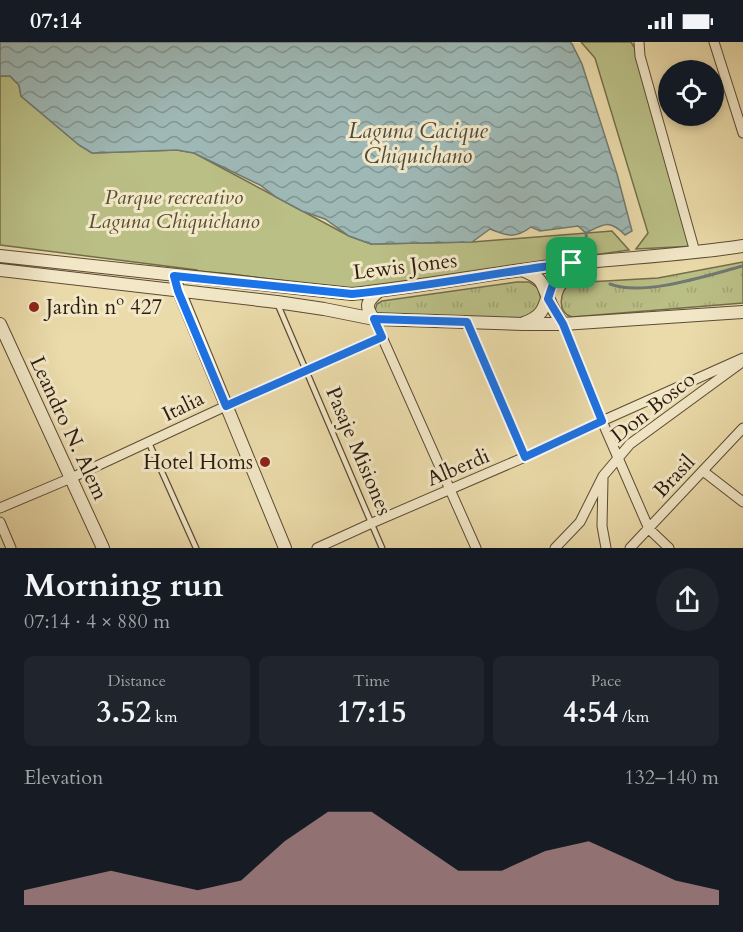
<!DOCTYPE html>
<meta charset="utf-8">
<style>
:root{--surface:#171b24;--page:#20242c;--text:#f1f3f6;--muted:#9ea1a6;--accent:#c59692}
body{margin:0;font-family:Cardo,serif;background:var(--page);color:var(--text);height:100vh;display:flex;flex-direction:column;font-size:22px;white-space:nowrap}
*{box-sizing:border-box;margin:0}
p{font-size:20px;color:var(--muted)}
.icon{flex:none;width:33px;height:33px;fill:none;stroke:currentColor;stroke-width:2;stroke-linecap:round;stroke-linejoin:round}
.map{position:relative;height:506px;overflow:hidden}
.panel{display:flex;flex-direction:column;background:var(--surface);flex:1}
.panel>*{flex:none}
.controls{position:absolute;left:658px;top:18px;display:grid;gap:12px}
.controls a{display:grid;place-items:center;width:66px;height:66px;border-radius:50%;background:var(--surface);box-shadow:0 3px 9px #0003;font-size:30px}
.pin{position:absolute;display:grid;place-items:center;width:51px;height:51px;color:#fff;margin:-26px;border-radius:12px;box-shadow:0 3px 9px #0006}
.round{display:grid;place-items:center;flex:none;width:63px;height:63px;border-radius:32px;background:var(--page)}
.summary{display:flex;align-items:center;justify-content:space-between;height:102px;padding:0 24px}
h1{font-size:33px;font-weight:700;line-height:45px}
.stats{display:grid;grid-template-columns:repeat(3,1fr);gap:9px;height:102px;padding:6px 24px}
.stats div{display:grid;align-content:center;border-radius:9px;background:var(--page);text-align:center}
.stats b{font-size:30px;font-weight:700}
.stats small{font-size:16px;font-weight:400}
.stats p{font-size:16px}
.chart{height:168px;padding:12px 24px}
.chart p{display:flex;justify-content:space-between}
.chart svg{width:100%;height:108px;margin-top:6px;fill:var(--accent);opacity:.7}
.status{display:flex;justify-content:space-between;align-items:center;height:42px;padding:0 30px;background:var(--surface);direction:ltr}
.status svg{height:16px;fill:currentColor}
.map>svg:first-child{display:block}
.grass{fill:url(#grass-tufts);stroke:#736d4a;stroke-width:1.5}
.green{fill:#babf86;stroke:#736d4a;stroke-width:1.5}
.water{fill:url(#water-waves);stroke:#707972;stroke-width:1.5}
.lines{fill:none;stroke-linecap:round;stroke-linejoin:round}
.stream{stroke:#707972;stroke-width:3}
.service-casing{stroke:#5c4b34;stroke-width:7}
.minor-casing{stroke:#5c4b34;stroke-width:11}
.tertiary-casing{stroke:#5c4b34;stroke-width:14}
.service{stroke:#f2e8c8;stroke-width:4.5}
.minor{stroke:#f2e8c8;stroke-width:9}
.tertiary{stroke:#f2e8c8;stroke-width:12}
.route-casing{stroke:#fff;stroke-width:12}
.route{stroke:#1a73e8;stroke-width:8}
.poi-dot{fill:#8f2418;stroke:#f2e8c8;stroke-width:2}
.labels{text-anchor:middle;stroke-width:6;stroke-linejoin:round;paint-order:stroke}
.park-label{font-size:21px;font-style:italic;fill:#574c31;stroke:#f2e8c8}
.street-label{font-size:21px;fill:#2c1b0d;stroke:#f2e8c8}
.poi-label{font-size:21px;fill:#2c1b0d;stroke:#f2e8c8;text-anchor:start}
.water-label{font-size:22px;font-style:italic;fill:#4e4a3f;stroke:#f2e8c8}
</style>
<div class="status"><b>07:14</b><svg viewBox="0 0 49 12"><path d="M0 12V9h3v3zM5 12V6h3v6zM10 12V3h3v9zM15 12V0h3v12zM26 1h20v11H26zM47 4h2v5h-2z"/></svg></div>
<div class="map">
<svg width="743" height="506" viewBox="0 0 743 506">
<defs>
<pattern id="grass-tufts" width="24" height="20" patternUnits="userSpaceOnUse" patternTransform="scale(1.5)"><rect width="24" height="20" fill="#babf86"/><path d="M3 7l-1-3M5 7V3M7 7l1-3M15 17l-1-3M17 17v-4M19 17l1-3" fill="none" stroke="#a0a472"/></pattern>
<pattern id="water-waves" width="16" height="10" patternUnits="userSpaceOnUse" patternTransform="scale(1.5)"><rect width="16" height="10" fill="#9eb8b5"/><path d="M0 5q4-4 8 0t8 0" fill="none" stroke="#819592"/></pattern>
</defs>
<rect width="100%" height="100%" fill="#ebdbaa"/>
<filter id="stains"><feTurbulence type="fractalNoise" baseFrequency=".00333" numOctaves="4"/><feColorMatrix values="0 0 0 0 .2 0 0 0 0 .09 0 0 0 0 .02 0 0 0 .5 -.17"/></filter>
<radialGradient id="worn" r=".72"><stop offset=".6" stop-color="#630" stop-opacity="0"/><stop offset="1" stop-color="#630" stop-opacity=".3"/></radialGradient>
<path class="grass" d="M743,220V261L572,275C556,270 560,250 570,241L658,236Z
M517,240H529L538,246L541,257L539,268L521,279L377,273L375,268L377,262L382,259Z"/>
<path class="green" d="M581,0H631L640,14L696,204L636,207L648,191L595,16Z
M0,34H10L19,43L21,54L79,103L92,111L177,108L194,111L349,194L371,202L472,200L612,189L629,208L350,247L231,232L198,229L197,228L0,203Z"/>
<path class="water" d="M0,0H570L572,2L582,22L617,132L632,189L625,193C609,177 604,182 586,191L578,184L540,189L531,185C515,197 507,194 490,187L472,200L371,202L349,194L325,177L302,169L276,155L260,143L194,111L177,108L92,111L79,103L21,54L19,43L10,34H0Z"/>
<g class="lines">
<path class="stream" d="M586,191L588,215
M610,242C644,255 708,233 743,224"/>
<defs>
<path id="service" d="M278,263L382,506
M468,282L525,415
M149,401L196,506"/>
<path id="minor" d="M639,0L640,14L695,210
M714,0L743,91
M374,277L476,506
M563,282L602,379L649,487L669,506
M703,429L743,460
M603,437L602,484L606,506
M0,466L71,436L226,364L382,295
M0,480L11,506
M317,506L372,481L525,415L602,379L743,316
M555,506L580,480L603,434L630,402L741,321
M630,506L743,386"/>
<path id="tertiary" d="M0,214L352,252C419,245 485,232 552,224C615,216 680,214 743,204
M0,228L277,260L324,267L374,277L523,282H563L743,270
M522,228C546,238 540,240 550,260C553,268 558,275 563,282
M177,244L285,506
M374,277C364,264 367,259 379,249
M524,281C548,273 544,259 553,239C557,232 564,227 571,222
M0,282L103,506"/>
</defs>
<use href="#service" class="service-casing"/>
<use href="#minor" class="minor-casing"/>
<use href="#tertiary" class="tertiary-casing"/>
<use href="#service" class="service"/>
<use href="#minor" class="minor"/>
<use href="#tertiary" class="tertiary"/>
</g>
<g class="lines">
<defs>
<path id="route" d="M572,221C555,234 554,237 548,257L563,282L602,379L525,415L467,280L374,277L382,295L226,364L178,249L174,234L352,252C426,245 499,230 572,221Z"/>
</defs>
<use href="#route" class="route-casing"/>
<use href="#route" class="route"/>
</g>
<g class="poi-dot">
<circle cx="34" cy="265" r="6"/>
<circle cx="265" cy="420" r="6"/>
</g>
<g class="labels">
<g class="park-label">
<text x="174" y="162">Parque recreativo<tspan x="174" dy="24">Laguna Chiquichano</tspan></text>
</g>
<g class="street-label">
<text transform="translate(405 224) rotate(-7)" y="7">Lewis Jones</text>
<text transform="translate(183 364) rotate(-26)" y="7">Italia</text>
<text transform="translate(653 365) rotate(-38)" y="7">Don Bosco</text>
<text transform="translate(69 386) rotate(65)" y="7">Leandro N. Alem</text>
<text transform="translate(359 409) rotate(67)" y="7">Pasaje Misiones</text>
<text transform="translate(458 425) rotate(-23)" y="7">Alberdi</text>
<text transform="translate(674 434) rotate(-47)" y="7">Brasil</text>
</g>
<g class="poi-label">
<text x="46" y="272">Jardìn nº 427</text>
<text x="253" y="427" text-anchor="end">Hotel Homs</text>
</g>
<g class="water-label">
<text x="418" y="96">Laguna Cacique<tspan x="418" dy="25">Chiquichano</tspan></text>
</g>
</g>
<rect width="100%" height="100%" filter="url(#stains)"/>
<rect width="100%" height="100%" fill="url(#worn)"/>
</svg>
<div class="controls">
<a><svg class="icon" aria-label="locate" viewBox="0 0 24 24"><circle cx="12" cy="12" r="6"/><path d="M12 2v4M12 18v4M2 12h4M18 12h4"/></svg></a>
</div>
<div class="pin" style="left:572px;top:221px;background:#1e9e55"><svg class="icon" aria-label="arrive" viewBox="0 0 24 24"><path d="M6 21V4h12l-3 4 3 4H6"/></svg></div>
</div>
<section class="panel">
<div class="summary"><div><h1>Morning run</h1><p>07:14 · 4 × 880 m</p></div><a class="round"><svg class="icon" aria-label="share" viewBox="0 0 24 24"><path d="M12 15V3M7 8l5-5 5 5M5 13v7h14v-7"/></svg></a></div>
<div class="stats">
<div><p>Distance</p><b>3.52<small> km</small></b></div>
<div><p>Time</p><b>17:15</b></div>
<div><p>Pace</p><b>4:54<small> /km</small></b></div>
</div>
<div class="chart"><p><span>Elevation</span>132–140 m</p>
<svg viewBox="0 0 160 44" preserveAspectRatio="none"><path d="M0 44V38L10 34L20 30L30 34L40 38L50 34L60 18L70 6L80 6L90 18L100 30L110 30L120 22L130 18L140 26L150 34L160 38V44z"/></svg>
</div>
</section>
